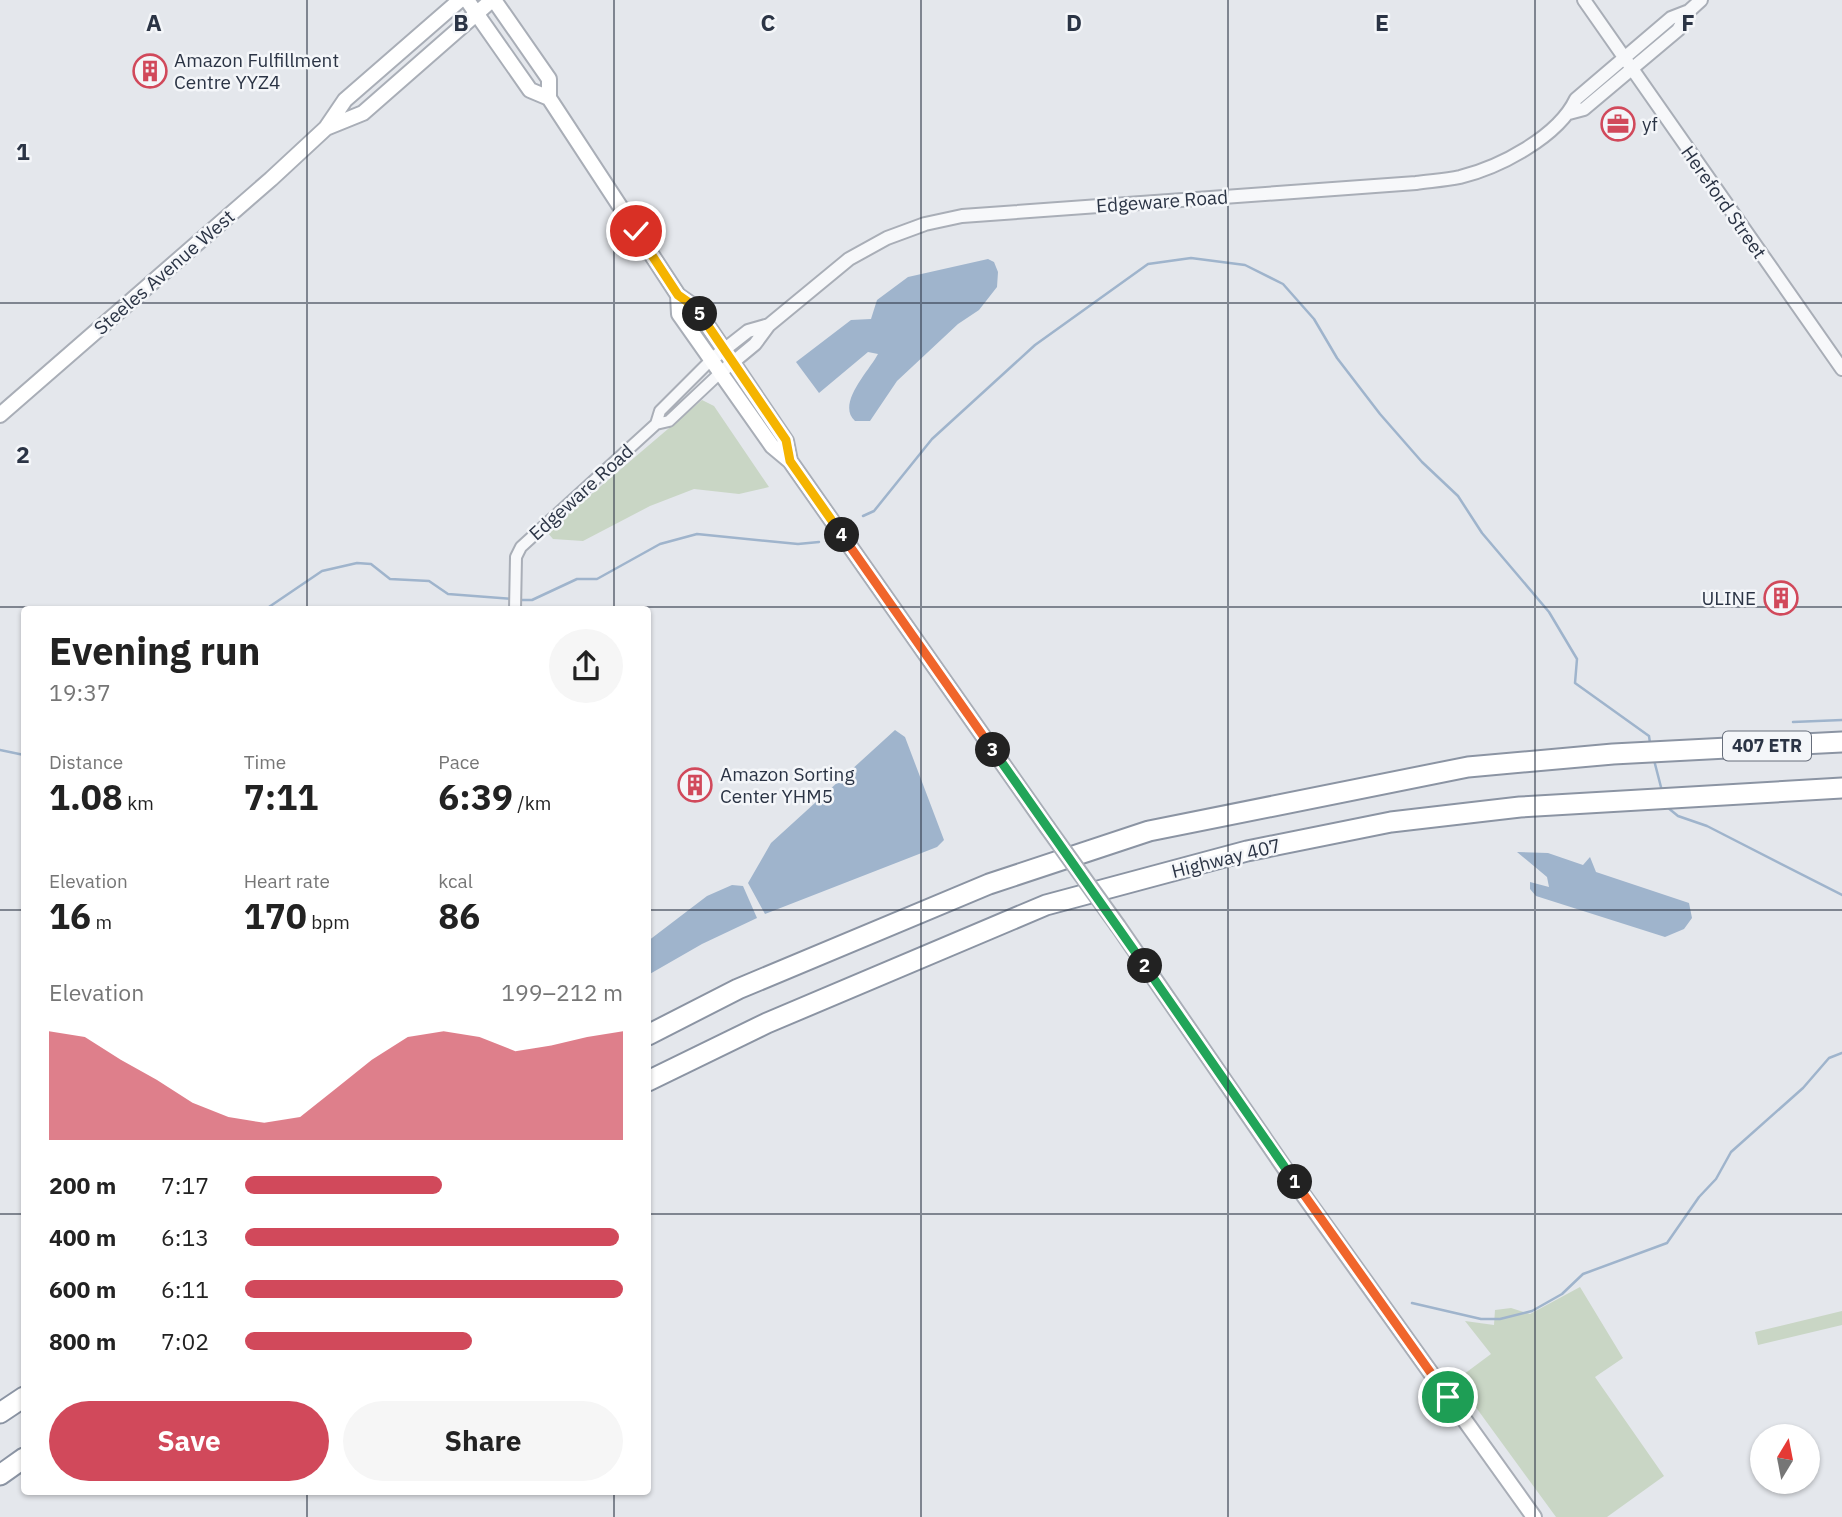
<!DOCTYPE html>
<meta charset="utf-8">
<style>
:root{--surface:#fff;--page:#f6f6f6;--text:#222;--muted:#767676;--accent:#d1495b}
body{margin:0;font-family:"IBM Plex Sans",sans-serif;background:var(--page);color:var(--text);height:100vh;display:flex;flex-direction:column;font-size:26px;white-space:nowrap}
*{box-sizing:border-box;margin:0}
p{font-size:23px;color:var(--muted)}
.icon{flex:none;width:38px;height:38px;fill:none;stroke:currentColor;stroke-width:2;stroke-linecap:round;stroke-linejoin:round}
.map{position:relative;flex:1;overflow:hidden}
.drawer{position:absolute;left:21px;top:606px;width:630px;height:889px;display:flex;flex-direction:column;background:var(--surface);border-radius:7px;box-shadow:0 2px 5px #0004}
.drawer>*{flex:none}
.needle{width:46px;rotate:10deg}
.controls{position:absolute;left:1750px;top:1424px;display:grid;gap:14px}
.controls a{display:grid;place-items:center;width:70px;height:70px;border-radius:50%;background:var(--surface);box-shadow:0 2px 5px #0004;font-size:35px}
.pin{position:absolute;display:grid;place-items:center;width:60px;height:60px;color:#fff;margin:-30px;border:4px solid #fff;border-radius:50%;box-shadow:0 2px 7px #0007}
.km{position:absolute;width:35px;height:35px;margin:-18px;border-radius:50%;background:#222;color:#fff;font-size:19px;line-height:35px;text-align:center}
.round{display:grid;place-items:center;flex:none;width:74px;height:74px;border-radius:37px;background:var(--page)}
.headline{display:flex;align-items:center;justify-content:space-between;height:119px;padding:0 28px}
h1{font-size:38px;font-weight:700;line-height:52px}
.metrics{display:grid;grid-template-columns:repeat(3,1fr);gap:10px;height:119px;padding:7px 28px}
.metrics div{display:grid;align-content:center}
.metrics b{font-size:35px;font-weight:700}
.metrics small{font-size:19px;font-weight:400}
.metrics p{font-size:19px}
.chart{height:196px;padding:14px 28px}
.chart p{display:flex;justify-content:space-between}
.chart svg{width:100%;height:126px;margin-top:7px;fill:var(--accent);opacity:.7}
.cta{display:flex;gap:14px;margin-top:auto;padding:14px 28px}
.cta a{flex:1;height:80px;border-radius:42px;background:var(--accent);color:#fff;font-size:28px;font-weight:700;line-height:80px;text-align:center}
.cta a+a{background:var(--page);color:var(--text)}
ul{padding:0 28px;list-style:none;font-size:23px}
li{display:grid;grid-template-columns:112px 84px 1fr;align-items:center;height:52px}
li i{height:18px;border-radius:9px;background:var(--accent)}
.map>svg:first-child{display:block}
.green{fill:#c9d6c5}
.water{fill:#9fb4cc}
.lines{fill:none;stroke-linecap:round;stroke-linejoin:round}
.stream{stroke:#9fb4cc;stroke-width:2.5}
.minor-casing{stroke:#a9aeb7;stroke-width:14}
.tertiary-casing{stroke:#a9aeb7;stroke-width:16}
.secondary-casing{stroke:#a9aeb7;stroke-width:18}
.motorway-casing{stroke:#8b94a3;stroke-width:23}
.minor{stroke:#f7f8fa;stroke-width:10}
.tertiary{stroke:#f7f8fa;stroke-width:12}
.secondary{stroke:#fff;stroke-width:14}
.motorway{stroke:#fff;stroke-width:19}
.secondary-bridge-casing{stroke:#a9aeb7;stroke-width:18;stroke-linecap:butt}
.secondary-bridge{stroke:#fff;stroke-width:14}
.split-1-casing{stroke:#fff;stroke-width:14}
.split-2-casing{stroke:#fff;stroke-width:14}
.split-3-casing{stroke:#fff;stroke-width:14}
.split-4-casing{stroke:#fff;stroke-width:14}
.split-5-casing{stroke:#fff;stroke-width:14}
.split-6-casing{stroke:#fff;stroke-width:14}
.split-1{stroke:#f0652b;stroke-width:9}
.split-2{stroke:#22a559;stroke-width:9}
.split-3{stroke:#22a559;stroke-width:9}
.split-4{stroke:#f0652b;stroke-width:9}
.split-5{stroke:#f5b400;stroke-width:9}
.split-6{stroke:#f5b400;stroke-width:9}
.grid{fill:none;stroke:#2b3445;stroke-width:2;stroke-opacity:0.55}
.labels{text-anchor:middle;stroke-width:5;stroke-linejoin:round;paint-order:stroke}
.shield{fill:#f4f6f9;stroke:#676e7b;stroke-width:2}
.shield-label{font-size:18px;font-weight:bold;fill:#2b3445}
.poi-label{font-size:19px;fill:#2b3445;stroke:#f4f6f9;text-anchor:start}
.street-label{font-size:19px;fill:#2b3445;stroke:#f4f6f9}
.grid-label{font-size:23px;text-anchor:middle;font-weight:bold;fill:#2b3445;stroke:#f4f6f9;stroke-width:5;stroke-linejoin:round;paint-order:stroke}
</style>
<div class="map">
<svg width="1842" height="1517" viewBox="0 0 1842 1517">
<rect width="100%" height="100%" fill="#e4e7ec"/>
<path class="green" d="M702,400L714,406L769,487L739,494L694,489L650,506L583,541L553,539L547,532Z
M1580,1287L1623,1358L1595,1377L1664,1476L1607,1517H1556L1456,1380L1491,1354L1465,1321L1494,1325L1495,1310L1511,1308L1530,1314Z
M1842,1311V1325L1758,1345L1755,1332Z"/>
<path class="water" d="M988,259L994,262L998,272L997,287L979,310L958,324L897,381L870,421H855C836,404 869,371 878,354L868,352L819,393L796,362L851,320L871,319L877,300L908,277Z
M895,730L905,737L944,840L937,847L765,914L748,883L771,843Z
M1517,852L1548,853L1583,865L1590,857L1596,872L1689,903L1692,918L1684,929L1665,937L1536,896L1530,889V882L1549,887L1547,877Z
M732,885L743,886L757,918L702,944L648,975V941L707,896Z"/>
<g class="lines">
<path class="stream" d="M863,516L874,511L932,439L1035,345L1148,264L1191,258L1245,265L1283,284L1314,319L1337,358L1380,414L1422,462L1458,496L1482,533L1549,612L1577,659L1575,683L1649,736L1650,743
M519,600H532L577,579H597L660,544L697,534L798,544L819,542
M266,609L322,571L357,563L371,564L390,579L429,581L448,594L512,599
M1793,722L1842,720
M0,750L24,755
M1654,760L1662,791
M1667,807L1678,816L1707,826L1842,895
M1412,1303L1481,1319H1500L1532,1311L1562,1294L1583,1274L1667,1243L1699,1197L1716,1179L1731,1152L1803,1088L1829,1058L1842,1053"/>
<defs>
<path id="minor" d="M656,424L660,411L711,360
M515,609L516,557L521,547L656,424L669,421L720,373"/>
<path id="tertiary" d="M1584,0L1842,369
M1569,113L1584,109L1678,30L1689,11L1701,0
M711,360L748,331L769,325
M720,373L755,344L769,325L849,259L887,238L925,224L962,216L1416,183C1430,181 1446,180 1460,177C1500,167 1558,137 1576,99L1671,18L1689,11"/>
<path id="secondary" d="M467,0L530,90L549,98
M494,0L549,79V98L678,295L695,307L786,441L790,461
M326,128L363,113L492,0
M678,295L679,314L772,446L790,461L1047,827
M0,415L271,179L326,128L345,100L460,0
M1118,926L1297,1186L1534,1517"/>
<path id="motorway" d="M648,1035L738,989L989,884L1149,831L1468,767L1613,754L1842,742
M648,1081L767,1023L1046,905L1247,851L1391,822L1520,807L1842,788
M0,1413L24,1397
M0,1475L24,1458"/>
</defs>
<use href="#minor" class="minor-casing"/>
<use href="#tertiary" class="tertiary-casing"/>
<use href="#secondary" class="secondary-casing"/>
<use href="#motorway" class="motorway-casing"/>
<use href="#minor" class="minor"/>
<use href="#tertiary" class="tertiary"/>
<use href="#secondary" class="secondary"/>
<use href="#motorway" class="motorway"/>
<defs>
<path id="secondary-bridge" d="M1047,827L1118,926"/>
</defs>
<use href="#secondary-bridge" class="secondary-bridge-casing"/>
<use href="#secondary-bridge" class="secondary-bridge"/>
</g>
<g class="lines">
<defs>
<path id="split-1" d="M1295,1182L1448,1397"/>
<path id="split-2" d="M1145,966L1295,1182"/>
<path id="split-3" d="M993,750L1145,966"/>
<path id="split-4" d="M842,535L993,750"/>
<path id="split-5" d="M700,314L786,440L790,461L842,535"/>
<path id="split-6" d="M636,231L678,295L695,307L700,314"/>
</defs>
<use href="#split-1" class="split-1-casing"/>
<use href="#split-2" class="split-2-casing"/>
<use href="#split-3" class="split-3-casing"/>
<use href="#split-4" class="split-4-casing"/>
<use href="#split-5" class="split-5-casing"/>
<use href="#split-6" class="split-6-casing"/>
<use href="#split-1" class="split-1"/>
<use href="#split-2" class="split-2"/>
<use href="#split-3" class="split-3"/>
<use href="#split-4" class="split-4"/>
<use href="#split-5" class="split-5"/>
<use href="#split-6" class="split-6"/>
</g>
<path class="grid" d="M307,0V609M614,0V609M921,0V1517M1228,0V1517M1535,0V1517M0,303H1842M0,607H1842M0,910H24M648,910H1842M0,1214H24M648,1214H1842M307,1491V1517M614,1491V1517"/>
<defs>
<symbol id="building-ring" viewBox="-11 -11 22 22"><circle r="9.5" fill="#f4f6f9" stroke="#d1495b" stroke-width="1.5"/><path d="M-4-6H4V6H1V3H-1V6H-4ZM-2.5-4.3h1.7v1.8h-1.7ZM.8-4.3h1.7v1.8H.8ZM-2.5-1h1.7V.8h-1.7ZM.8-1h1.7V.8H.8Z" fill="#d1495b"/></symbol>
<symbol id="office-ring" viewBox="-11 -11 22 22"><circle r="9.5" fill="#f4f6f9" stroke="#d1495b" stroke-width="1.5"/><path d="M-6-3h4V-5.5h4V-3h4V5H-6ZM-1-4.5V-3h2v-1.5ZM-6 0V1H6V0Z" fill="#d1495b"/></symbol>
</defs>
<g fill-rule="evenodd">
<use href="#building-ring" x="131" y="52" width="38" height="38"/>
<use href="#office-ring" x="1599" y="105" width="38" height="38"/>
<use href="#building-ring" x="1762" y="579" width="38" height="38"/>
<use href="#building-ring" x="676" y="766" width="38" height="38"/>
</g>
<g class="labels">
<rect class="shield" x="1723" y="731.5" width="88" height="29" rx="5"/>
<g class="shield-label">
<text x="1767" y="752">407 ETR</text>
</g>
<g class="poi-label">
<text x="174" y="67">Amazon Fulfillment<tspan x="174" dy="22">Centre YYZ4</tspan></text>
<text x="1642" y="131">yf</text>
<text x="1756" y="605" text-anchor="end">ULINE</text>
<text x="720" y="781">Amazon Sorting<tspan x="720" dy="22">Center YHM5</tspan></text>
</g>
<g class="street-label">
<text transform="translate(1162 201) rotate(-4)" y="7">Edgeware Road</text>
<text transform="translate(1724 202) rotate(55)" y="7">Hereford Street</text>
<text transform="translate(164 272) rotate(-41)" y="7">Steeles Avenue West</text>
<text transform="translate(581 492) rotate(-42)" y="7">Edgeware Road</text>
<text transform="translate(1226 858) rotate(-14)" y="7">Highway 407</text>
</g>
</g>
<g class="grid-label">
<text x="154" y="31">A</text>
<text x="461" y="31">B</text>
<text x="768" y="31">C</text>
<text x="1074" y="31">D</text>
<text x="1382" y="31">E</text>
<text x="1688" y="31">F</text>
<text x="23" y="160">1</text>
<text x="23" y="463">2</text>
</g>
</svg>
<div class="controls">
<a><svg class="needle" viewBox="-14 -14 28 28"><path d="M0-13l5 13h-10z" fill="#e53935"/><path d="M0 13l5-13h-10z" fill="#767676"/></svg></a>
</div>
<div class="pin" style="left:1448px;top:1397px;background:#1e9e55"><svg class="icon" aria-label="arrive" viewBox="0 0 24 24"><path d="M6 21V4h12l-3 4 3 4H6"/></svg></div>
<div class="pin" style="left:636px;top:231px;background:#d93025"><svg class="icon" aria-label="check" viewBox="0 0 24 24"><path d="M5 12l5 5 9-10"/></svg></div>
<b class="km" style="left:1295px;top:1182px">1</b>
<b class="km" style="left:1145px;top:966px">2</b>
<b class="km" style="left:993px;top:750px">3</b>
<b class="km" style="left:842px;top:535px">4</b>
<b class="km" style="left:700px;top:314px">5</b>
<section class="drawer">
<div class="headline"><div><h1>Evening run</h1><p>19:37</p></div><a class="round"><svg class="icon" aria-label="share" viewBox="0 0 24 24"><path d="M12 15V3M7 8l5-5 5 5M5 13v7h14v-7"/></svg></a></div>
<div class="metrics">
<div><p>Distance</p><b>1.08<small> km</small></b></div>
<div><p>Time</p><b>7:11</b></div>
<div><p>Pace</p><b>6:39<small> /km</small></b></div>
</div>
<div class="metrics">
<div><p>Elevation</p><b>16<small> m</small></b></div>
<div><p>Heart rate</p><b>170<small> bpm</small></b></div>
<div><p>kcal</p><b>86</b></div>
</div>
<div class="chart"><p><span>Elevation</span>199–212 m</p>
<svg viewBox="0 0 160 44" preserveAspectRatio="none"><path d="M0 44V6L10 8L20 16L30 23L40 31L50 36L60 38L70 36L80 26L90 16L100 8L110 6L120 8L130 13L140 11L150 8L160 6V44z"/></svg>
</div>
<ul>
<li><b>200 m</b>7:17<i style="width:52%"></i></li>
<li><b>400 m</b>6:13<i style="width:99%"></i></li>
<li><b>600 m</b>6:11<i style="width:100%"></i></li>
<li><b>800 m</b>7:02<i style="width:60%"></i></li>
</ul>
<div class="cta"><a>Save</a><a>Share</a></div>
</section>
</div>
